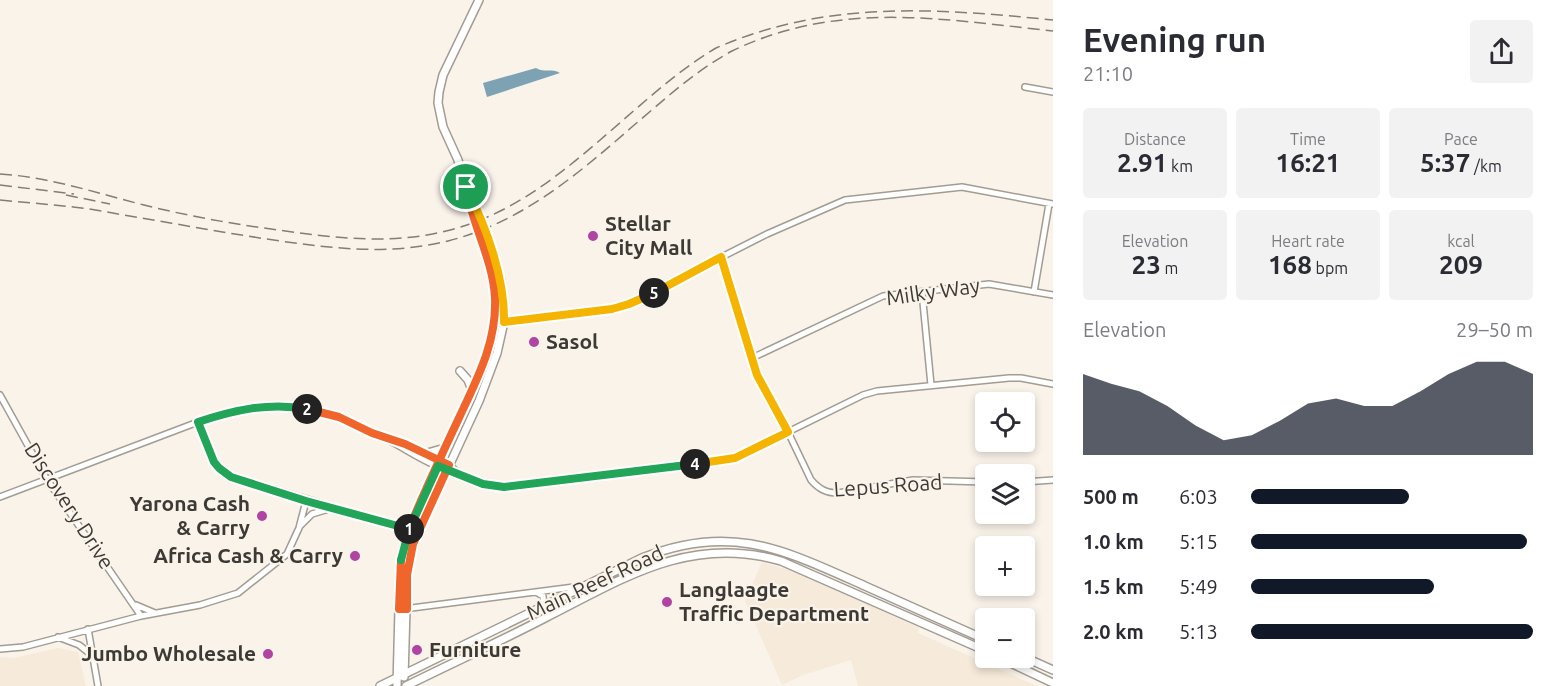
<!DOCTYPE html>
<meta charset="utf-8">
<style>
:root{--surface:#fff;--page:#f2f2f3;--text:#2b2b33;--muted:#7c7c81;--accent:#111827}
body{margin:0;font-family:Ubuntu,sans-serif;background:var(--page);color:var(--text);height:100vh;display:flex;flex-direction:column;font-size:22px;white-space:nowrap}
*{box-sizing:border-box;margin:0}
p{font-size:20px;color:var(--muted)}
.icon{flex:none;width:33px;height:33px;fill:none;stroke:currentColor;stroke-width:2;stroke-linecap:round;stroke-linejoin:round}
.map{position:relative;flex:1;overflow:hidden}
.sheet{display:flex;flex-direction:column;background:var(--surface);width:510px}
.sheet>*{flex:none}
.controls{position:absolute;left:975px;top:392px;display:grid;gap:12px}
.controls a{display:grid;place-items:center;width:60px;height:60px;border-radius:6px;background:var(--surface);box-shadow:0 3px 9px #0003;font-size:30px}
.pin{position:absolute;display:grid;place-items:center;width:51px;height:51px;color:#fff;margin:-26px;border:3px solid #fff;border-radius:50%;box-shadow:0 2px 6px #0007}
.km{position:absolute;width:30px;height:30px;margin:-15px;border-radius:50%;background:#222;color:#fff;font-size:16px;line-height:30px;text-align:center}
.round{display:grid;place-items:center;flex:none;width:63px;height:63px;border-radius:6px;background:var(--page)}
.summary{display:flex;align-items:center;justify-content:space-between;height:102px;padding:0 30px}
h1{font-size:33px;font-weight:700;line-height:45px}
.stats{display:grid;grid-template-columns:repeat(3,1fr);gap:9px;height:102px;padding:6px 30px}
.stats div{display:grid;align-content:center;border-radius:6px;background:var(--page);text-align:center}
.stats b{font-size:26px;font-weight:700}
.stats small{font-size:16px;font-weight:400}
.stats p{font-size:16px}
.chart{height:168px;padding:12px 30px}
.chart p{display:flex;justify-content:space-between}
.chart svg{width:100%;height:108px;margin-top:6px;fill:var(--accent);opacity:.7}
ul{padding:0 30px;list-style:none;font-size:20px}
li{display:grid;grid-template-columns:96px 72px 1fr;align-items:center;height:45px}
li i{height:15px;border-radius:8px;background:var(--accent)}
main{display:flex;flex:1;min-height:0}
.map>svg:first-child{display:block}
.built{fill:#f6eada}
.water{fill:#7ca2b4}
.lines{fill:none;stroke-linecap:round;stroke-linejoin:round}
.minor-casing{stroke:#a39c93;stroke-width:8}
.major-casing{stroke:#a39c93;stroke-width:10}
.minor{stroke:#fff;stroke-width:5}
.major{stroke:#fff;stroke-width:7}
.rail{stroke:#817d77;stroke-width:1.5;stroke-dasharray:12 6;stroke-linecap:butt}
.split-1-casing{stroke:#fff;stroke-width:12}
.split-2-casing{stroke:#fff;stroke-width:12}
.split-3-casing{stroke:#fff;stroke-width:12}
.split-4-casing{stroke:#fff;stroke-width:12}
.split-5-casing{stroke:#fff;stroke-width:12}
.split-6-casing{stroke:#fff;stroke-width:12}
.split-1{stroke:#f0652b;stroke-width:8}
.split-2{stroke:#22a559;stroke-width:8}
.split-3{stroke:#f0652b;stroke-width:8}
.split-4{stroke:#22a559;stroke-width:8}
.split-5{stroke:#f5b400;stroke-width:8}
.split-6{stroke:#f5b400;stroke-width:8}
.poi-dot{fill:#b143a2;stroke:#faf3ea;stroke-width:2}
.labels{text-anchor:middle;stroke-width:4.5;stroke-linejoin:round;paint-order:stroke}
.poi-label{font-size:21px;font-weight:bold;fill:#3d3a36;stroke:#faf3ea;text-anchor:start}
.street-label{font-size:21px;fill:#3d3a36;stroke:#faf3ea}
</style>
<main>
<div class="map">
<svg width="1053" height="686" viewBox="0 0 1053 686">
<rect width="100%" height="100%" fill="#faf3ea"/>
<path class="built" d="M762,562L791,571L873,607L919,628L918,633L1037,686H858L851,660L803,675L782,685L745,601Z
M58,648L78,652L86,686H0V657L14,658Z"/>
<path class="water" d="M536,68C544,73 552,68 560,73L487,97L483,83Z"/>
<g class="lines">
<defs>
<path id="minor" d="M1025,87L1053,92
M721,257L757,375L788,432L811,480C819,489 826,493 838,493L913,480L986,482
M922,292L931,385
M1034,292L1049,204
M495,321L504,322L603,310L629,304L767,234L845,200L962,187L1053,204
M752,358L883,296L989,284L1053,295
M0,395L46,478L141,616
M198,422C206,444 211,464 231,476L409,530
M386,439C395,439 442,459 450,465C455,470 458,474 464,477C477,483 490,486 504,487L735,458L863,395L877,391L1009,378H1021L1053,384
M1024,482L1053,480
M0,497L198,422C275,397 316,404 388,440C408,450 428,465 450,471
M300,526L312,514L332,508
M536,592L543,596L544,607
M136,605L155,613
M404,609L582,586
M88,629L98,686
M58,637L79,645L93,656
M0,649L23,647L141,616L200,605L238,593L287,554L299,528L306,501"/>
<path id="major" d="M460,371L468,380L472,390
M424,454L445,448
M998,657L1053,683
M1024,657L1053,670
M404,677L407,575L413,544L479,401L497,353L504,322L501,281L471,197
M380,686L642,558C731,522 784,550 865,586C905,604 945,622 986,640
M397,686L400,570L409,530L485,359L495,321L494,290L490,266L473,217L458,160L443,127L438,103L439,92L443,75L479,0
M406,686C452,663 499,642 545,618C622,579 690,534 781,561L986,651"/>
</defs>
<use href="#minor" class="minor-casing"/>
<use href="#major" class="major-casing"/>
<use href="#minor" class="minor"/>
<use href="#major" class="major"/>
<path class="rail" d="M0,174C50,177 96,193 144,205C188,216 233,224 278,230C335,238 390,245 446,231C517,214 569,167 622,121C652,95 682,68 716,48C826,0 934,8 1053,20
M0,185L74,194
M66,195L110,204
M0,200C40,204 79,206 118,214C172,223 225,233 280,241C337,249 391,255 448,241C522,222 577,175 633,126C665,99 695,71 732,51C838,0 941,19 1053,31"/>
</g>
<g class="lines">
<defs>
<path id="split-1" d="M409,529C424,492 441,456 458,420C476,381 497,343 495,298C493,259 472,225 466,187"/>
<path id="split-2" d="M307,409C269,402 234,410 198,422L214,462L219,468L231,477L306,501L409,529"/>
<path id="split-3" d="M307,409L339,417L372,433L405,444L449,465L413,544L407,575V609H399L401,560"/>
<path id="split-4" d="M401,560L409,530L438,466L483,484L504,487L695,464"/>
<path id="split-5" d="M654,293L721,257L757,375L788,432L735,458L695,464"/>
<path id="split-6" d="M466,187C486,226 505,278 504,322L612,309L629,304L654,293"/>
</defs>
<use href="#split-1" class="split-1-casing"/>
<use href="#split-2" class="split-2-casing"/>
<use href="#split-3" class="split-3-casing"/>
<use href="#split-4" class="split-4-casing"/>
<use href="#split-5" class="split-5-casing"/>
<use href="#split-6" class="split-6-casing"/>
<use href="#split-1" class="split-1"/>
<use href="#split-2" class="split-2"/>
<use href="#split-3" class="split-3"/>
<use href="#split-4" class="split-4"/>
<use href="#split-5" class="split-5"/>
<use href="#split-6" class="split-6"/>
</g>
<g class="poi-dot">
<circle cx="593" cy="236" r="6"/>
<circle cx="534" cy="342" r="6"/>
<circle cx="262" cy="516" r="6"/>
<circle cx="355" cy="556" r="6"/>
<circle cx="667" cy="602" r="6"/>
<circle cx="417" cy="650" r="6"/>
<circle cx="268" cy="654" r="6"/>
</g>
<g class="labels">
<g class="poi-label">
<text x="605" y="231">Stellar<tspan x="605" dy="24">City Mall</tspan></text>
<text x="546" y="349">Sasol</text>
<text x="250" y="511" text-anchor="end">Yarona Cash<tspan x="250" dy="24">&amp; Carry</tspan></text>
<text x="343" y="563" text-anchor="end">Africa Cash &amp; Carry</text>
<text x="679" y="597">Langlaagte<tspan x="679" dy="24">Traffic Department</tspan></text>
<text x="429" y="657">Furniture</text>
<text x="256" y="661" text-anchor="end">Jumbo Wholesale</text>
</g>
<g class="street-label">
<text transform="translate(933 292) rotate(-8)" y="7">Milky Way</text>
<text transform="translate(888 486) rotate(-4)" y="7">Lepus Road</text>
<text transform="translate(69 506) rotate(57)" y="7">Discovery Drive</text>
<text transform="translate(595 583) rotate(-25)" y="7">Main Reef Road</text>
</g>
</g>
</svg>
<div class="controls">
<a><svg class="icon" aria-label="locate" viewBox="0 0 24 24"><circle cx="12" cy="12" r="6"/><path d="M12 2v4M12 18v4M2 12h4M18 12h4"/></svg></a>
<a><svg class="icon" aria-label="layers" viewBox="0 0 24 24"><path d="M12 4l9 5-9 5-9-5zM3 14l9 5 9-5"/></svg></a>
<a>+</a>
<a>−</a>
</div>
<div class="pin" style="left:466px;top:187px;background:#1e9e55"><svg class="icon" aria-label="arrive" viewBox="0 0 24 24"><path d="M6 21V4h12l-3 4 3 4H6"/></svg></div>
<b class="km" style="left:409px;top:529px">1</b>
<b class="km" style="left:307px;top:409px">2</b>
<b class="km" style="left:695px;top:464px">4</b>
<b class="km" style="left:654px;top:293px">5</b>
</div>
<section class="sheet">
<div class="summary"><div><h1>Evening run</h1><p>21:10</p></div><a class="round"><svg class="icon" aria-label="share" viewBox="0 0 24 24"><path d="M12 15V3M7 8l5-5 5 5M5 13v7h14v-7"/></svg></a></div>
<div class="stats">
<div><p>Distance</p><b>2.91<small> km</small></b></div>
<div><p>Time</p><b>16:21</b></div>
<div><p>Pace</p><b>5:37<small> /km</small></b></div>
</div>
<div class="stats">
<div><p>Elevation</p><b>23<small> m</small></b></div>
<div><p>Heart rate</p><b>168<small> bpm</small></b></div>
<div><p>kcal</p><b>209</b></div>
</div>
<div class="chart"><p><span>Elevation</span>29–50 m</p>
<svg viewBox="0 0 160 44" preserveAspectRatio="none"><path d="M0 44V11L10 15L20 18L30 24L40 32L50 38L60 36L70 30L80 23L90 21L100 24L110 24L120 18L130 11L140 6L150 6L160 11V44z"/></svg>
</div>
<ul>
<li><b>500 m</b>6:03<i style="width:56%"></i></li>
<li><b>1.0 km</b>5:15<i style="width:98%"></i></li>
<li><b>1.5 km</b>5:49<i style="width:65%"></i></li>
<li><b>2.0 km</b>5:13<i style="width:100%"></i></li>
</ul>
</section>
</main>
